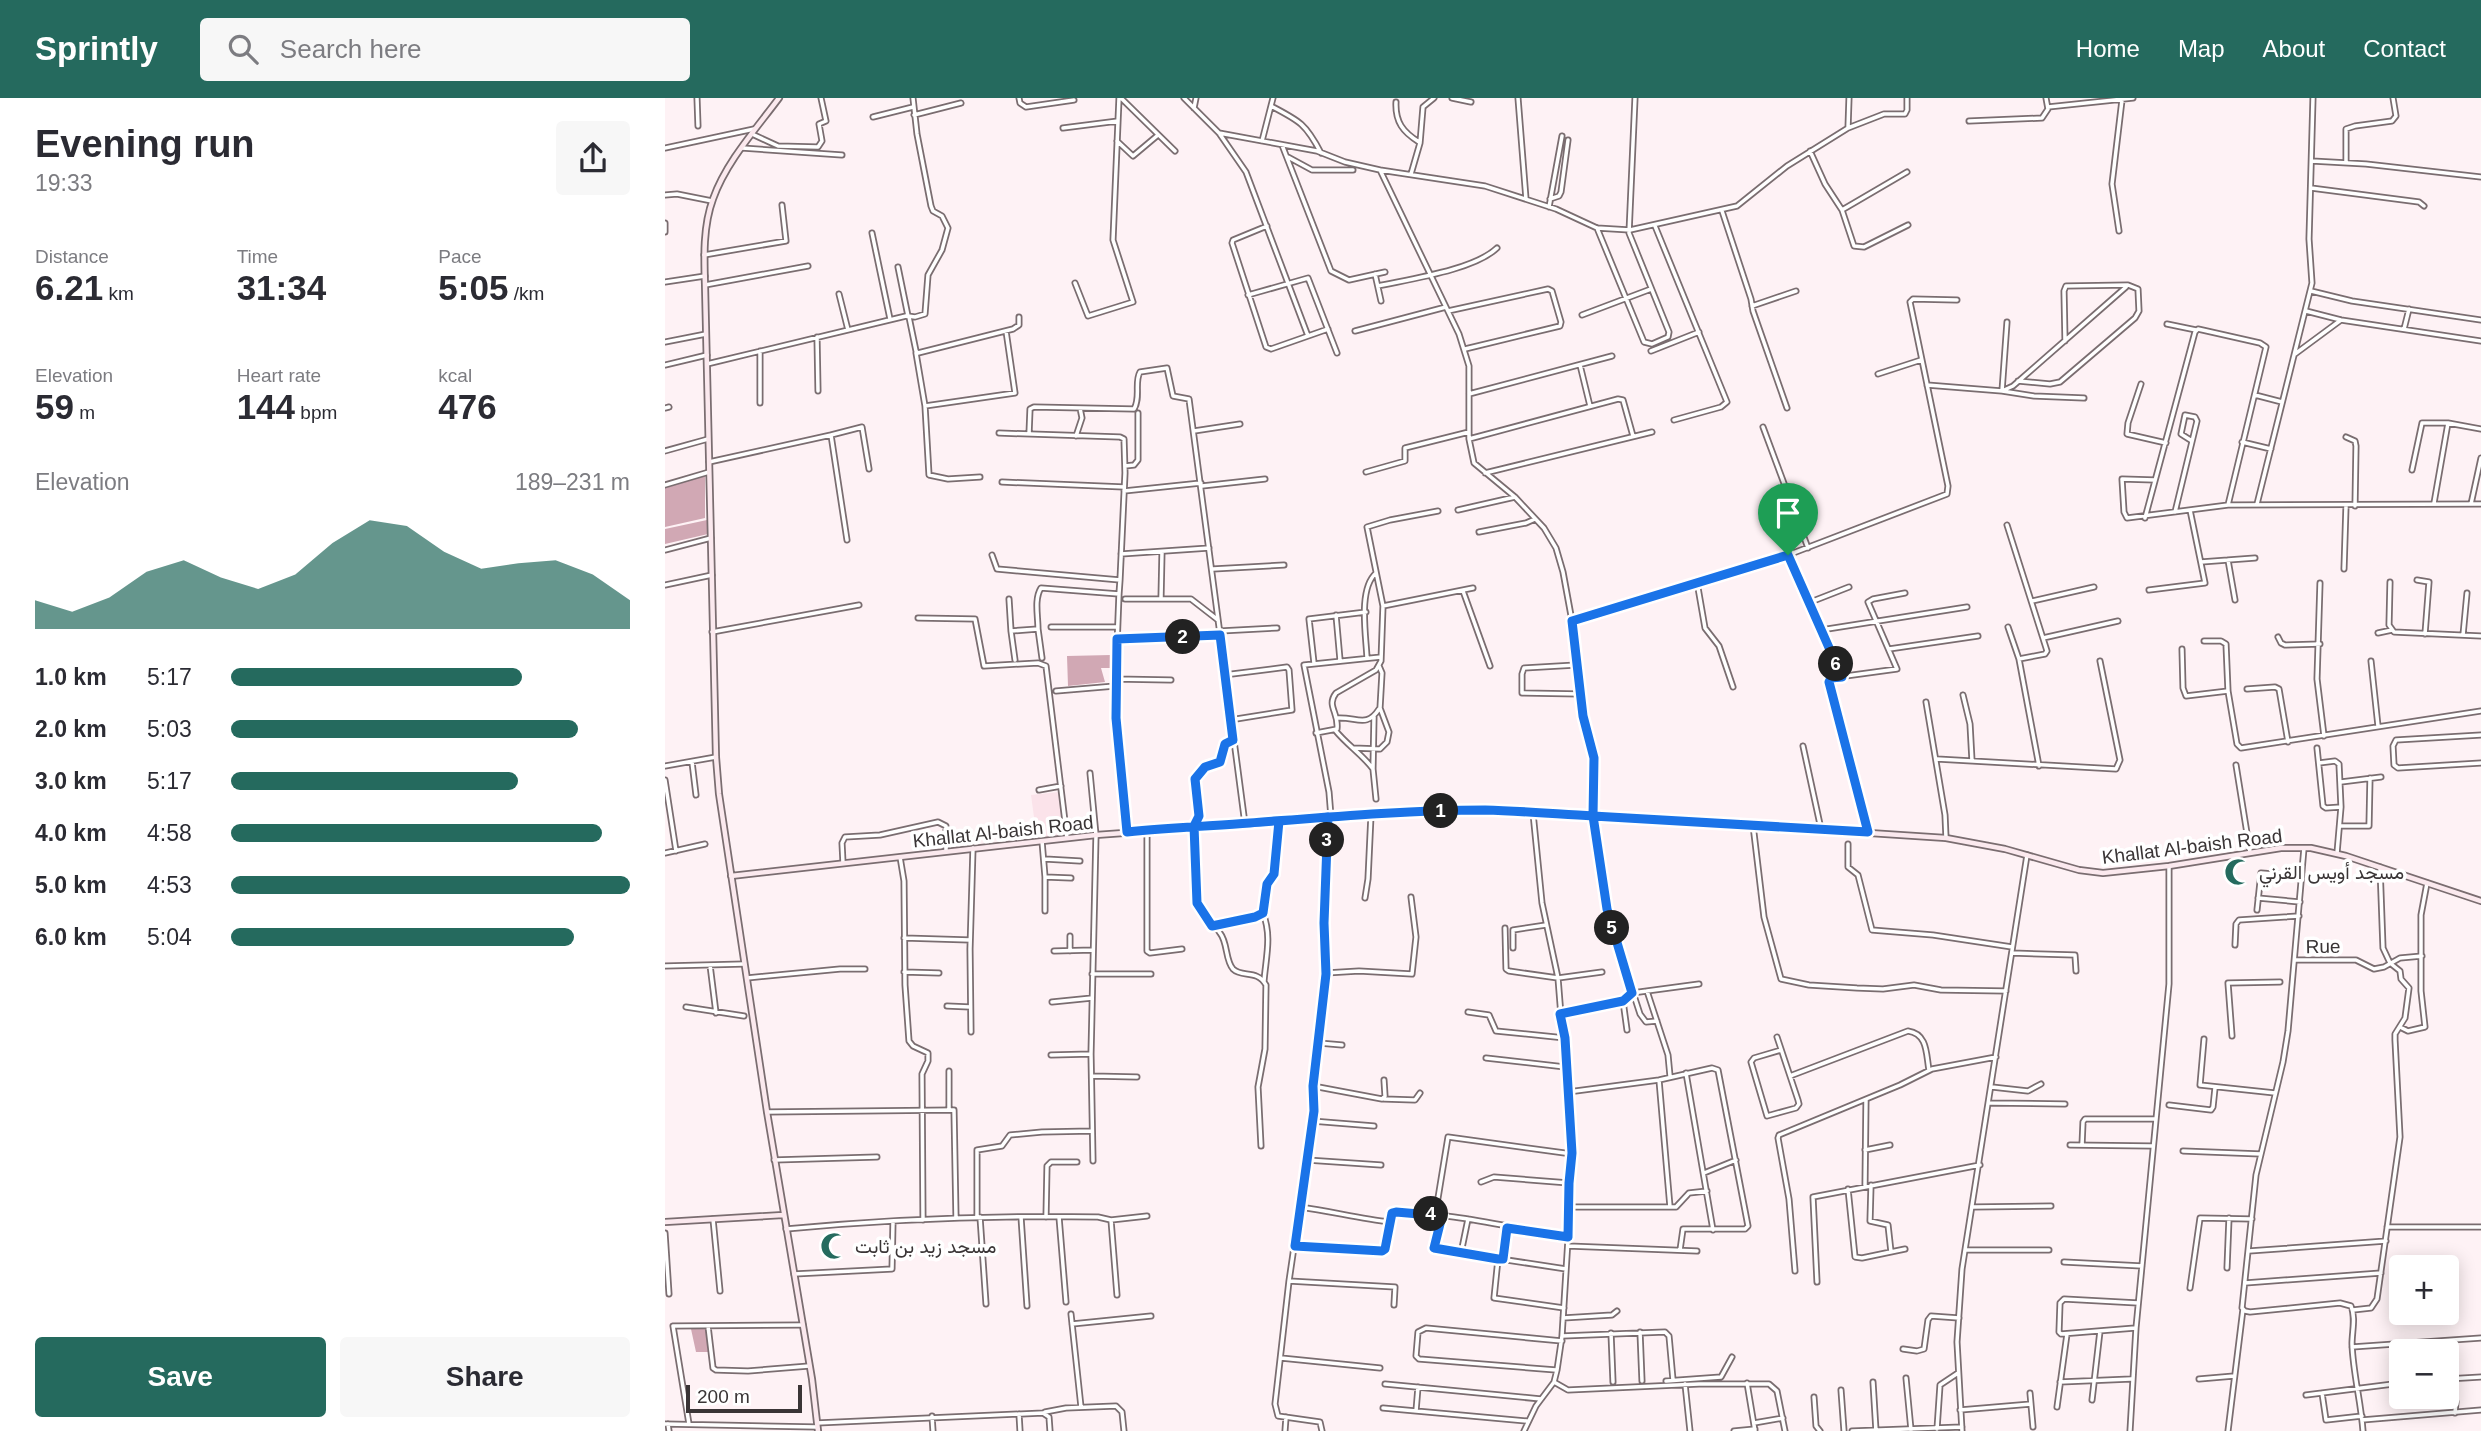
<!DOCTYPE html>
<meta charset="utf-8">
<style>
:root{--surface:#fff;--page:#f7f7f7;--text:#2b2b33;--muted:#7c7c81;--accent:#256a5e}
body{margin:0;font-family:Arial,Vazirmatn,sans-serif;background:var(--page);color:var(--text);height:100vh;display:flex;flex-direction:column;font-size:26px;white-space:nowrap}
*{box-sizing:border-box;margin:0}
p{font-size:23px;color:var(--muted)}
.icon{flex:none;width:38px;height:38px;fill:none;stroke:currentColor;stroke-width:2;stroke-linecap:round;stroke-linejoin:round}
.map{position:relative;flex:1;overflow:hidden}
.details{display:flex;flex-direction:column;background:var(--surface);width:665px}
.details>*{flex:none}
.controls{position:absolute;left:1724px;top:1157px;display:grid;gap:14px}
.controls a{display:grid;place-items:center;width:70px;height:70px;border-radius:7px;background:var(--surface);box-shadow:0 4px 18px #0003;font-size:35px}
.scale{position:absolute;left:21px;bottom:18px;width:116px;box-sizing:border-box;padding-left:7px;border:4px solid #3a3536;border-top:0;font-size:19px;line-height:24px;white-space:nowrap;color:#3a3536;-webkit-text-stroke:5px #fff;paint-order:stroke}
.pin{position:absolute;display:grid;place-items:center;width:60px;height:60px;color:#fff;margin:-72px -30px;border-radius:50% 50% 50% 0;rotate:-45deg;box-shadow:0 0 7px #0007}
.pin .icon{rotate:45deg}
.km{position:absolute;width:35px;height:35px;margin:-18px;border-radius:50%;background:#222;color:#fff;font-size:19px;line-height:35px;text-align:center}
.round{display:grid;place-items:center;flex:none;width:74px;height:74px;border-radius:7px;background:var(--page)}
.summary{display:flex;align-items:center;justify-content:space-between;height:119px;padding:0 35px}
h1{font-size:38px;font-weight:600;line-height:52px}
.stats{display:grid;grid-template-columns:repeat(3,1fr);gap:10px;height:119px;padding:7px 35px}
.stats div{display:grid;align-content:center}
.stats b{font-size:35px;font-weight:600}
.stats small{font-size:19px;font-weight:400}
.stats p{font-size:19px}
.chart{height:196px;padding:14px 35px}
.chart p{display:flex;justify-content:space-between}
.chart svg{width:100%;height:126px;margin-top:7px;fill:var(--accent);opacity:.7}
.button{display:flex;gap:14px;margin-top:auto;padding:14px 35px}
.button a{flex:1;height:80px;border-radius:7px;background:var(--accent);color:#fff;font-size:28px;font-weight:600;line-height:80px;text-align:center}
.button a+a{background:var(--page);color:var(--text)}
ul{padding:0 35px;list-style:none;font-size:23px}
li{display:grid;grid-template-columns:112px 84px 1fr;align-items:center;height:52px}
li i{height:18px;border-radius:9px;background:var(--accent)}
header{display:flex;align-items:center;gap:42px;box-sizing:border-box;height:98px;padding:0 35px;background:var(--accent);color:#fff}
header strong{font-size:33px}
nav{display:flex;gap:38px;margin-inline-start:auto;font-size:24px}
.search{width:490px;height:63px;background:var(--page);display:flex;align-items:center;gap:18px;box-sizing:border-box;padding:0 24px;border-radius:7px;color:var(--muted);font-size:26px}
main{display:flex;flex:1;min-height:0}
.map>svg:first-child{display:block}
.built{fill:#fbe3ea}
.forest{fill:#d1a8b4}
.lines{fill:none;stroke-linecap:round;stroke-linejoin:round}
.street-casing{stroke:#7a6d70;stroke-width:7}
.secondary-casing{stroke:#7a6d70;stroke-width:8}
.street{stroke:#fff;stroke-width:3.5}
.secondary{stroke:#fbe9ee;stroke-width:4.5}
.route-casing{stroke:#fff;stroke-width:14}
.route{stroke:#1a73e8;stroke-width:9}
.labels{text-anchor:middle;stroke-width:7;stroke-linejoin:round;paint-order:stroke}
.street-label{font-size:19px;fill:#3a3536;stroke:#fff}
.poi-label{font-size:19px;fill:#3a3536;stroke:#fff;text-anchor:start}
</style>
<header>
<strong>Sprintly</strong>
<div class="search"><svg class="icon" aria-label="search" viewBox="0 0 24 24"><circle cx="10" cy="10" r="6"/><path d="M15 15l6 6"/></svg>Search here</div>
<nav><a>Home</a><a>Map</a><a>About</a><a>Contact</a></nav>
</header>
<main>
<section class="details">
<div class="summary"><div><h1>Evening run</h1><p>19:33</p></div><a class="round"><svg class="icon" aria-label="share" viewBox="0 0 24 24"><path d="M12 15V3M7 8l5-5 5 5M5 13v7h14v-7"/></svg></a></div>
<div class="stats">
<div><p>Distance</p><b>6.21<small> km</small></b></div>
<div><p>Time</p><b>31:34</b></div>
<div><p>Pace</p><b>5:05<small> /km</small></b></div>
</div>
<div class="stats">
<div><p>Elevation</p><b>59<small> m</small></b></div>
<div><p>Heart rate</p><b>144<small> bpm</small></b></div>
<div><p>kcal</p><b>476</b></div>
</div>
<div class="chart"><p><span>Elevation</span>189–231 m</p>
<svg viewBox="0 0 160 44" preserveAspectRatio="none"><path d="M0 44V34L10 38L20 33L30 24L40 20L50 26L60 30L70 25L80 14L90 6L100 8L110 17L120 23L130 21L140 20L150 25L160 34V44z"/></svg>
</div>
<ul>
<li><b>1.0 km</b>5:17<i style="width:73%"></i></li>
<li><b>2.0 km</b>5:03<i style="width:87%"></i></li>
<li><b>3.0 km</b>5:17<i style="width:72%"></i></li>
<li><b>4.0 km</b>4:58<i style="width:93%"></i></li>
<li><b>5.0 km</b>4:53<i style="width:100%"></i></li>
<li><b>6.0 km</b>5:04<i style="width:86%"></i></li>
</ul>
<div class="button"><a>Save</a><a>Share</a></div>
</section>
<div class="map">
<svg width="1816" height="1333" viewBox="0 0 1816 1333">
<rect width="100%" height="100%" fill="#fef2f5"/>
<path class="built" d="M394,694L399,738L372,741L366,697Z"/>
<path class="forest" d="M40,378V420L0,429V390Z
M42,422L43,436L0,446V431Z
M446,557V570H436L440,584L403,588L402,558Z
M26,1231H41L43,1254H31Z"/>
<g class="lines">
<defs>
<path id="street" d="M32,0L33,28
M354,0L355,5L361,9L409,2
M456,0L510,53
M519,0L554,35L581,74L643,238
M787,0L806,4
M853,0L861,101
M731,4C730,24 738,34 754,44
M606,8C635,23 641,26 656,55
M1383,9L1468,0
M529,10L531,0
M249,17L296,5
M208,19L248,9
M1304,23L1377,20L1383,11L1381,0
M398,30L453,23
M1183,30L1184,0
M554,35L652,53L680,64L715,72L794,236L804,268V341L809,365L850,399L879,430L891,450L898,474L907,523L918,618L928,650V717L937,782L950,839L975,916L981,924L992,923
M87,36L113,48L153,49L157,43L154,26L161,23L156,0
M452,43L468,58L493,37
M597,43L608,0
M617,47L666,173L684,182L720,174
M0,50L89,31
M77,50L177,57
M1145,53L1160,86L1177,112L1189,148L1199,149L1243,127
M623,59L647,72H688
M1647,63L1701,66L1816,79
M1681,65V31L1690,28L1727,23L1731,18L1728,0
M715,72L820,88L891,111L932,130L965,132L1072,108L1122,68L1183,30L1219,16H1240L1242,12V0
M746,76L755,45L758,9L769,0
M1646,90L1754,104L1759,108
M0,97L12,96L47,103
M885,101L894,98L896,94L903,42
M884,109L897,38
M1177,112L1242,74
M1057,113L1086,201L1088,213L1122,310
M0,125V134
M602,128L568,142L567,145L601,249L606,251L663,231
M990,128L1062,304L1056,309L1009,322
M932,130L979,244L987,246L1003,239L1004,234L964,135L970,0
M1454,133L1447,86L1457,2
M207,135L225,221
M39,157L121,143L117,107
M233,169L243,218L250,219L260,216L263,177L277,152L283,130L277,118L268,113L266,108L252,36L248,0
M710,176L716,203
M0,184L40,178
M410,185L423,218L468,204L448,142L454,0
M40,187L143,168
M713,188C745,181 809,172 832,150
M1646,193L1687,203L1816,222
M174,196L183,232
M583,197L643,180L672,255
M1087,208L1131,193
M783,213L883,191L887,193L896,224L895,228L800,251
M1641,213L1676,222L1816,243
M917,217L986,191
M1502,226L1531,232
M1739,231L1744,211
M690,233L781,209
M152,239L153,293
M0,244L41,236
M95,253V305
M986,253L1034,234
M251,255L260,308L264,377L283,381L315,379
M1630,256L1676,222
M42,266L241,218L244,219L251,253L253,255L348,231L354,227V219
M0,267L42,257
M915,267L925,308
M1213,276L1256,262
M1353,283L1385,286L1395,284L1470,220L1474,213L1473,191L1463,187L1401,188L1399,193L1400,243
M1476,286L1463,325L1462,336L1501,345
M1262,287L1337,293L1342,224
M804,296L947,258
M1590,297L1617,304
M1419,300L1369,298L1337,293L1348,288L1461,189
M260,308L350,295L341,233
M0,310L4,309
M1098,329L1143,450
M529,333L575,326
M364,336L365,311L369,309L469,311C476,300 469,284 475,274L502,270L508,298L524,301L580,726
M166,337L197,329L204,371
M411,338L417,320L415,310
M1681,339L1690,343L1691,348L1690,408
M804,341L953,301L958,302L968,338
M1577,344L1606,351
M0,353L43,341
M44,364L166,337L182,442
M460,368L469,367L473,362V315
M1747,372L1757,325H1783L1816,331
M701,374L740,363V350L804,334
M820,375L987,334
M1490,382L1457,381L1459,414L1462,420L1563,407L1816,406
M337,384L459,389
M0,387L44,374
M537,388L600,381
M459,393L536,385
M1769,405L1783,325
M1592,406L1647,185L1644,141L1648,0
M1806,406L1816,360
M793,412L850,399
M1510,414L1532,323L1530,319L1520,317L1516,336L1527,343
M1480,420L1530,234L1533,231L1595,245L1601,249L1563,407
M1342,427L1382,553L1380,556L1354,561
M814,434L861,425L870,421
M0,452L46,440
M456,456L544,450
M327,457L332,471L455,482L460,375L459,341L455,339L334,335
M1123,457L1177,579
M1563,462L1570,502
M1536,464L1590,460
M548,471L619,467
M1679,471L1681,408
M1752,482L1764,484L1760,536
M1032,484L1040,530L1054,548L1068,589
M1725,484L1724,527L1729,534L1816,538
M1655,485L1652,581L1659,638
M0,487L47,477
M1484,492L1540,485L1525,412
M798,493L825,568
M454,496L455,482
M496,500L497,454
M344,501L346,533L373,531C373,518 369,501 376,490L454,496L450,599L462,734
M460,501H526L553,522
M1367,503L1429,489
M1143,505L1184,489
M718,508L808,490
M671,517L675,562
M253,520L310,521L319,568L373,565L381,568L402,740
M907,523L1123,457L1282,396L1283,388L1245,204L1248,201L1292,202
M386,529H452
M1343,529L1354,561L1374,668
M373,531L377,560
M1156,532L1302,509
M346,533L350,562
M555,533L612,530
M47,534L194,507
M1713,535L1727,532
M1798,537L1802,495
M1613,539L1616,545L1620,547L1655,546
M1378,540L1453,523
M452,541L554,537
M1539,543H1556L1561,546L1563,593L1572,646L1576,650L1816,613
M1224,551L1313,538
M1517,551L1518,590L1521,598L1563,593
M702,560C701,537 693,491 711,475
M1706,563L1713,628
M649,565L644,521L701,514
M911,567L859,570L857,576V595L915,596
M559,577L622,569L624,572L627,612L565,622
M450,581L506,582
M1582,591L1610,589L1614,591L1623,644
M391,593L450,588
M1298,597L1305,626L1307,663
M1261,604L1280,717L1281,740
M673,620C692,619 702,630 714,611
M670,632C682,647 697,656 708,671L709,619
M651,635L672,631C674,614 661,608 671,595L711,572L716,563L718,508L702,429L725,422L773,413
M1816,637L1731,642L1728,648L1729,667L1733,670L1816,665
M568,642L560,646L555,664L541,668L530,681L534,718L529,728L532,805C537,818 548,824 555,835C563,845 560,862 568,871C577,880 592,871 601,887L600,951L593,989L596,1048
M1138,648L1156,731
M688,650L715,651L722,644L724,634L715,610L717,575L714,568
M1652,650L1658,708L1661,710L1676,709
M1272,661L1451,671L1455,662L1435,563
M27,664L31,697
M1654,665L1670,663L1674,666L1676,709L1672,755
M1571,667L1585,754
M0,668L51,659
M708,671L711,701
M425,675L431,737L426,956L428,1063
M0,682L11,753
M1676,684L1716,679
M374,692L396,688
M666,719L664,694L639,567L716,559
M1088,727L1099,819L1116,881L1144,887L1192,890L1218,891L1249,887L1276,892L1341,893
M1675,728H1704L1705,680
M482,732V853L485,855L517,851
M1203,734L1164,584L1166,580L1232,571L1203,504L1208,501L1240,495
M377,743L380,779V813
M1183,746V769L1193,777L1207,832L1268,837L1347,849
M1639,750L1623,933L1618,964L1591,1077L1577,1210L1580,1213L1585,1214L1675,1205L1686,1208C1691,1220 1687,1233 1687,1246C1688,1275 1696,1304 1698,1333
M0,755L40,746
M235,759L239,783L240,887L244,943L248,948L263,955V963L257,976L258,1122
M380,761L415,763
M178,765L177,745L180,739L215,737L273,724L281,728V753
M380,779L406,780
M700,800L703,781L706,717
M1593,800L1635,804
M1592,812L1596,775L1637,778
M598,815C607,838 601,859 599,883
M547,828L590,819L598,815L601,789L609,773L614,723
M840,830L841,871L844,873L893,880L937,874
M239,840L305,842
M1570,847L1571,826L1574,822L1634,818
M848,850V832L881,827
M389,853L428,852
M405,853V838
M1347,855L1410,857L1411,873
M1630,862H1691L1709,871L1719,869L1735,860L1757,858
M45,867L51,915
M0,868L79,866
M239,874L274,875
M661,875L694,873L747,876L751,839L746,799
M427,876H486
M82,880L175,871H200
M982,893L1003,957L1005,978
M958,903L962,932
M387,904L427,900
M282,908L305,909
M21,909L79,918
M803,914L824,917L831,933L900,940
M895,916L958,903L967,895L1034,886
M1737,930L1743,933L1760,929L1756,893V817L1762,785
M306,934L305,851L308,750
M1567,938L1563,885L1615,884
M1112,939C1119,960 1126,981 1133,1002L1134,1006L1131,1010L1102,1018L1086,964L1089,960L1116,952
M1539,941L1535,987L1610,995
M654,945L677,947
M386,957L426,956
M821,960L900,969
M284,973V1011
M1021,975L1048,1132
M427,978L472,979
M1125,978L1243,933C1263,936 1261,956 1264,972
M994,982L1005,1109
M648,988L717,1001L720,998L719,982
M1327,989L1363,993L1376,986
M903,994L994,982L1047,970L1053,972L1083,1128L1080,1131H1018L1015,1152
M719,1001L750,1002L755,995
M1325,1005L1400,1006
M1504,1007L1546,1012L1548,1009L1550,990
M102,1014L289,1012L291,1120
M647,1023L709,1028
M1405,1047L1487,1048
M1417,1047L1418,1024L1420,1021H1490
M1200,1052L1225,1047
M1518,1053L1596,1056
M109,1062L212,1059
M642,1062L716,1067
M1039,1075L1071,1062
M816,1084L829,1079L904,1085
M1200,1087L1201,1002
M1206,1087L1205,1123L1223,1127L1226,1154
M1183,1091L1190,1159L1197,1160L1240,1151
M773,1100L783,1039L907,1056
M635,1109C666,1113 695,1121 725,1124
M905,1109H1011L1024,1095L1042,1093
M1308,1109L1386,1108
M777,1118L769,1150L796,1155
M312,1119V1052L337,1048L345,1037L377,1034L427,1033
M315,1119L321,1206
M356,1119L362,1208
M381,1119L382,1068L386,1064H412
M394,1119L401,1204
M48,1121L55,1193
M803,1121L796,1155L901,1171
M446,1122L482,1118
M1722,1129H1816
M121,1131C224,1121 329,1117 433,1119L446,1122L452,1197
M0,1135L4,1196
M630,1148L717,1153L720,1151L727,1115L731,1114C789,1115 846,1130 903,1138
M903,1148L1032,1153
M1300,1152H1384
M1584,1153L1721,1143
M833,1161L829,1200L899,1210
M838,1161L842,1130
M1399,1164L1477,1168
M1562,1170L1564,1120
M1130,1173L1124,1101L1113,1040L1114,1037L1235,987L1267,971L1331,959
M129,1176L227,1171L228,1124
M624,1183L730,1189L729,1207
M1152,1184L1148,1099L1315,1067
M1580,1185L1716,1175
M1525,1190L1535,1120L1587,1121
M1688,1212L1706,1210L1712,1201L1735,1039L1730,942V936L1740,920L1744,890L1736,881L1735,873L1725,865L1718,850L1715,769
M406,1216L416,1309
M898,1220L947,1217L952,1213
M407,1226L486,1218
M43,1228L48,1270L51,1272L83,1273L144,1268
M1470,1230L1396,1236L1394,1234L1395,1205L1399,1201L1473,1205
M975,1234L977,1283
M946,1235L948,1284
M897,1238L1000,1234L1004,1238L1008,1282
M1687,1249L1816,1240
M1238,1251L1252,1253L1259,1251L1263,1222L1266,1218L1294,1220
M616,1260L715,1270
M891,1272L754,1261L751,1258L753,1234L761,1230L897,1243
M1241,1280L1246,1332
M1534,1281L1569,1278
M1782,1281L1816,1279
M1785,1281L1791,1304L1790,1315
M1001,1283L1056,1279L1067,1259
M889,1284L903,1292L1034,1286H1104L1112,1293L1120,1333
M1208,1284L1211,1333
M1395,1284L1466,1281
M1082,1285L1090,1333
M720,1286L876,1301
M1020,1286L1025,1333
M1176,1292L1179,1333
M1365,1295L1368,1329
M1641,1297L1657,1295
M1149,1299L1151,1328L1155,1333
M1427,1302L1435,1233
M1392,1309L1402,1236
M718,1310L862,1323
M1295,1312L1366,1306
M751,1313L753,1289
M380,1314L401,1310L451,1308L457,1314L459,1333
M354,1316L355,1333
M267,1318L268,1333
M1697,1318L1661,1322L1657,1295L1736,1285
M1697,1322L1816,1312
M152,1325L378,1315L384,1319L385,1333
M1089,1325L1118,1320
M0,1326L152,1329
M3,1326L4,1333
M24,1326L8,1228L138,1227
M1272,1331L1275,1287L1293,1275
M620,1333L621,1319
M657,1333L655,1324L613,1318L610,1306L624,1183L649,1013L648,988L661,875L659,825L663,719
M859,1333L871,1308L889,1284L892,1272L897,1238L905,1109L904,1085L907,1056L893,880L877,805L868,715
M1069,1333L1090,1331
M1187,1333L1297,1329
M1297,1333L1292,1244L1297,1171L1362,757
M1465,1333L1471,1230L1504,886V768
M1563,1333L1578,1211"/>
<path id="secondary" d="M114,0C91,31 61,64 48,101C38,128 39,159 40,187L51,659L54,696L102,1014L147,1281L153,1333
M66,778L431,737L749,714L821,712L928,717L1281,740L1340,751L1414,772L1438,775L1504,768L1616,750H1646L1681,758L1816,803
M0,1124L118,1117"/>
</defs>
<use href="#street" class="street-casing"/>
<use href="#secondary" class="secondary-casing"/>
<use href="#street" class="street"/>
<use href="#secondary" class="secondary"/>
</g>
<g class="lines">
<defs>
<path id="route" d="M1123,457L907,523L918,618L929,660L928,718C892,716 856,713 820,712C742,712 663,719 585,725C544,728 503,730 462,734L451,620L452,541L555,537L568,642L560,646L555,664L540,669L530,681L534,718L529,728L532,805L547,828L590,819L598,815L602,786L609,776L614,723L663,719L659,825L661,876L648,988L649,1013L630,1148L717,1153L720,1151L727,1115L731,1114L777,1118L769,1150L833,1161H838L842,1130L903,1139L904,1085L907,1055L900,940L895,916L958,903L967,895L942,811L928,718L1203,734L1164,584L1166,580L1177,579L1123,457"/>
</defs>
<use href="#route" class="route-casing"/>
<use href="#route" class="route"/>
</g>
<defs>
<symbol id="mosque-bare" viewBox="-9 -9 18 18"><path d="M3.5-4.9A6 6 0 1 0 3.5 4.9A5 5 0 1 1 3.5-4.9Z" fill="#256a5e" stroke="#fff" stroke-width="2.5" paint-order="stroke"/></symbol>
</defs>
<g fill-rule="evenodd">
<use href="#mosque-bare" x="1554" y="755" width="38" height="38"/>
<use href="#mosque-bare" x="150" y="1129" width="38" height="38"/>
</g>
<g class="labels">
<g class="street-label">
<text transform="translate(338 733) rotate(-6)" y="7">Khallat Al-baish Road</text>
<text transform="translate(1527 748) rotate(-7)" y="7">Khallat Al-baish Road</text>
<text transform="translate(1658 848) rotate(-1)" y="7">Rue</text>
</g>
<g class="poi-label">
<text x="1594" y="781">مسجد أويس القرني</text>
<text x="190" y="1155">مسجد زيد بن ثابت</text>
</g>
</g>
</svg>
<div class="controls">
<a>+</a>
<a>−</a>
</div>
<div class="scale">200 m</div>
<div class="pin" style="left:1123px;top:457px;background:#1e9e55"><svg class="icon" aria-label="arrive" viewBox="0 0 24 24"><path d="M6 21V4h12l-3 4 3 4H6"/></svg></div>
<b class="km" style="left:776px;top:713px">1</b>
<b class="km" style="left:518px;top:539px">2</b>
<b class="km" style="left:662px;top:742px">3</b>
<b class="km" style="left:766px;top:1116px">4</b>
<b class="km" style="left:947px;top:830px">5</b>
<b class="km" style="left:1171px;top:566px">6</b>
</div>
</main>
